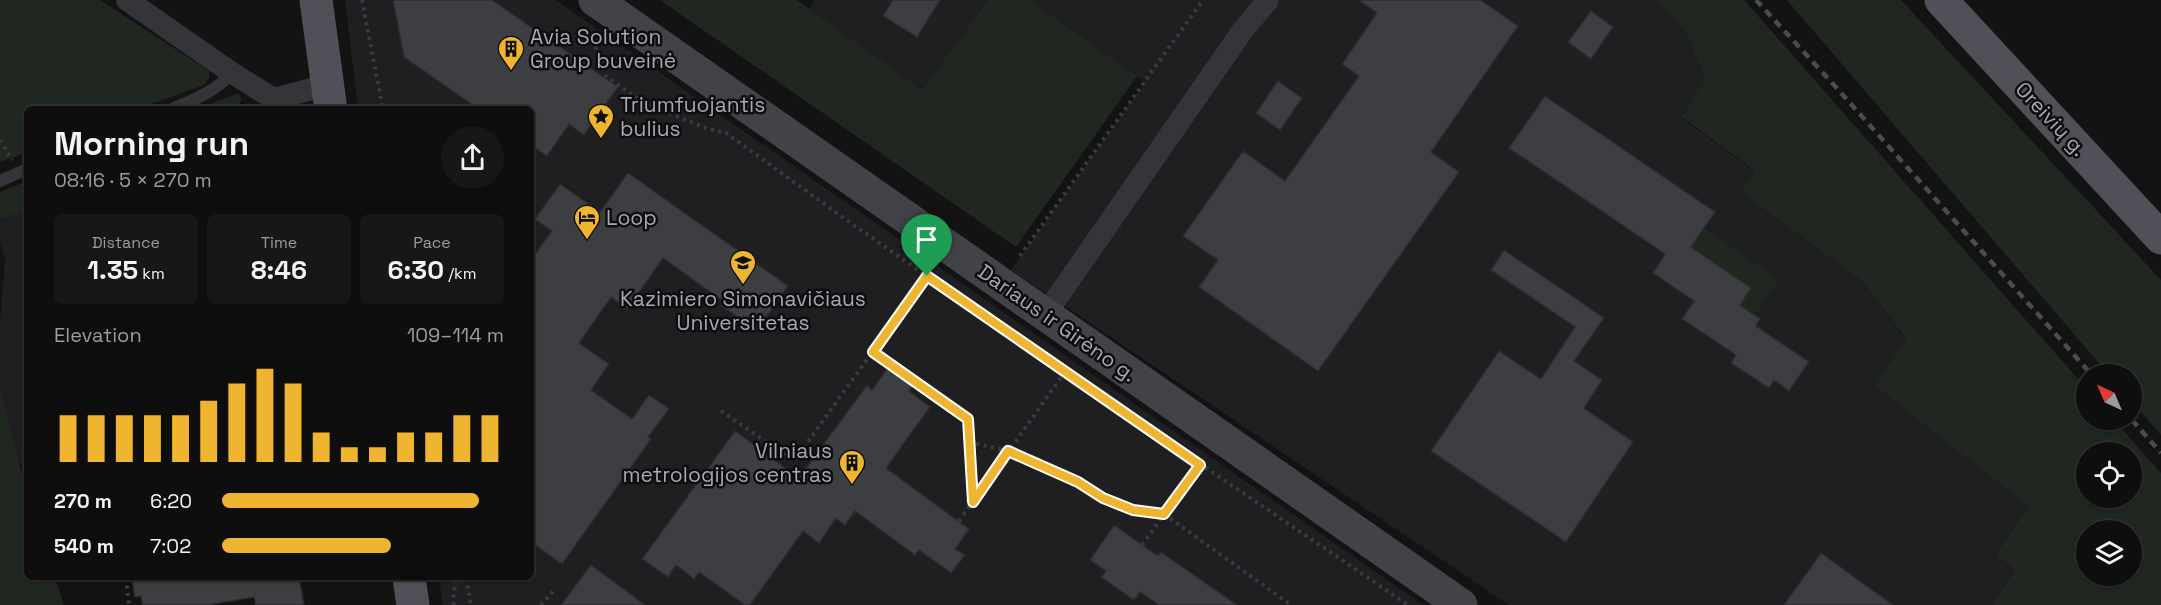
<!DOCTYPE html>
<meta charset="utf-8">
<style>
:root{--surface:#0e0e0f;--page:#171718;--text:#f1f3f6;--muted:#9b9c9e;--line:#2e2e2f;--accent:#efb530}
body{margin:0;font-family:"Space Grotesk",sans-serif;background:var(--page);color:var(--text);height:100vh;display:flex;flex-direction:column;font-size:22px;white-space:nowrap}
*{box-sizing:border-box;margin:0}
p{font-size:20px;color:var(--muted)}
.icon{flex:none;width:33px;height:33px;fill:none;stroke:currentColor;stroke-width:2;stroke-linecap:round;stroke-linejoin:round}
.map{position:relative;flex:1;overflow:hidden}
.details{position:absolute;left:24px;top:106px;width:510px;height:474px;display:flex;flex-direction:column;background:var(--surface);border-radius:9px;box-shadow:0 2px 4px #0004,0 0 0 2px var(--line)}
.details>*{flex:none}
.needle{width:39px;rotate:316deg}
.buttons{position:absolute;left:2076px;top:364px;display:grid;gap:12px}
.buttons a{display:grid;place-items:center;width:66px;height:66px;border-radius:50%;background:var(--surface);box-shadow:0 2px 4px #0004,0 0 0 2px var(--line);font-size:30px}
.pin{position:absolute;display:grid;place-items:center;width:51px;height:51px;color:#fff;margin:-62px -26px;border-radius:50% 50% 50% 0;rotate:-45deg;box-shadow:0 0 6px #0007}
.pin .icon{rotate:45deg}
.round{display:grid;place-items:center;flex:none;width:63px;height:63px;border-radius:32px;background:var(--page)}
.overview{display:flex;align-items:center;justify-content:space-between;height:102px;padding:0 30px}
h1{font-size:33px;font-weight:600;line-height:45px}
.stats{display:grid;grid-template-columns:repeat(3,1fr);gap:9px;height:102px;padding:6px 30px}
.stats div{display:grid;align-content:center;border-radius:9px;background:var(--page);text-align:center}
.stats b{font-size:26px;font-weight:600}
.stats small{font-size:16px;font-weight:400}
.stats p{font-size:16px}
.chart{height:168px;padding:12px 30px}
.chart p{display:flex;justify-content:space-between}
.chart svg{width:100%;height:108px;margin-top:6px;stroke:var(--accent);stroke-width:6}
ul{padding:0 30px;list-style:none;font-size:20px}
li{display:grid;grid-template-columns:96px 72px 1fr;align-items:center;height:45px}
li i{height:15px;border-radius:8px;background:var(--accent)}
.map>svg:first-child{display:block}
.built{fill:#1f1f21}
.green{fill:#1f2720;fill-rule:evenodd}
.building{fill:#3d3e41;stroke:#2d2d30;stroke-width:1.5}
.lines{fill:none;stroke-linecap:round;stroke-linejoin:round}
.path{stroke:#3a3b40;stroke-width:4;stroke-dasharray:3 4.5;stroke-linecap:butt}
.service{stroke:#343439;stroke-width:12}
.minor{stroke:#343439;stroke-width:22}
.secondary{stroke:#424349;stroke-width:33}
.primary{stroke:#505158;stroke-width:33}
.rail{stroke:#4b4c52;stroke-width:4.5;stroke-dasharray:8 6;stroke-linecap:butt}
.route-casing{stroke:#fff;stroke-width:12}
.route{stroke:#efb530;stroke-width:8}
.labels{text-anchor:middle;stroke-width:5;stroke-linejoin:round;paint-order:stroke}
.poi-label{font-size:21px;fill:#a4a9b5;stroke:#0e0e0f;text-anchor:start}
.street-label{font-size:21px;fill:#a4a9b5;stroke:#0e0e0f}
</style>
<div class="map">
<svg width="2161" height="605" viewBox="0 0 2161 605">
<rect width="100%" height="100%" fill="#131314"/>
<path class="built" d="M345,0H556L1423,605H443L439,578H531V110L358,109Z
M815,0H988L922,91L809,9Z
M1030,0H1657L1687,35L1705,77L1682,118L1755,172L1742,194L1862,281L1906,340L1876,386L2028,506L1996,555L2015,570L1992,605H1509L1011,270L1145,82Z
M27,210V462L19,463L0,386V321L5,260L0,242V220Z"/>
<path class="green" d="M0,0H100L209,71V78L204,85L138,109L27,110V152L0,162Z
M660,0H797L922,90L988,0H1030L1137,76L1016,247Z
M1657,0H1744L2086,388V420H2114L2161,473V605H1992L2015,570L1996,555L2028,506L1875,386L1906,339L1862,281L1741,193L1755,171L1682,117L1705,77L1687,35ZM2086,453H2132V498H2086ZM2086,531H2132V576H2086Z
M1787,0H1901L2161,280V435L2132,401V375H2109Z
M238,93L242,99L235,109H198Z
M27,181V210L0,220V192Z
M1704,228L1779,279L1755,315L1740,305L1751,287L1691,247Z
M0,386L19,463L27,490V578H55L64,605H0Z"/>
<path class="building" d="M393,0H492L618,87L584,135L569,124L547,156L531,145V110H480L404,57Z
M893,0H940L917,37L883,16Z
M1359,0H1480L1518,26L1431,152L1459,172L1318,371L1199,287L1218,260L1183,236L1243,151L1285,181L1359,76L1342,64L1377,13Z
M1591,11L1613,27L1591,59L1568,42Z
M1278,81L1302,98L1280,130L1256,113Z
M1545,96L1715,212L1691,247L1751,288L1740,305L1760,319L1756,326L1809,362L1789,391L1774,380L1769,388L1731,363L1736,355L1682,319L1694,301L1653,273L1665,254L1509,148Z
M628,173L788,286L757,330L722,306L724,302L663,258L627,309L611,297L579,343L609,364L591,390L632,419L649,395L669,409L648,437L651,439L562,564L531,542V260L552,231L535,219L560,184L600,212Z
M1504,250L1604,318L1574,361L1602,380L1584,408L1633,442L1566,542L1431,451L1499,351L1541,379L1575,327L1491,270Z
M889,366L914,384L909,391L930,407L886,468L969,529L955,549L965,555L951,573L919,550L915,555L855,511L845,525L836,518L819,543L803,531L750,605H745L699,572L694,579L676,565L668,577L642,559L735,431L799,478L867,385L872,390Z
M1114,525L1158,556L1161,552L1237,605H1159L1140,592L1134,600L1101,577L1106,571L1090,560Z
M1821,553L1893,605H1784Z
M591,565L645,605H561Z
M142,578H299L304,605H256L254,597L207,605H143L141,596L135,597L132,579Z"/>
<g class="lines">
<path class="path" d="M362,0L383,110
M594,32L593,40L606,76L642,102L708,129L726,133L852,224L1065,372L1408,605
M0,140L12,160
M1020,256L1203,0
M873,352L968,419L973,502
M721,411L794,461L927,276
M969,442L1008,451L1078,482L1103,498L1133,510L1164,514L1291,605
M959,521L1065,372
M1142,545L1200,465
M126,578L129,605
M466,578L471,605
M454,605L453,599L456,578
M541,605L556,588"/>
<path class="service" d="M170,110C193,100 215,92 232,73
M0,181L27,169"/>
<path class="minor" d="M127,0L232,73L274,99L327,85
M1045,315L1243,30L1268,0"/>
<path class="secondary" d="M595,0L1461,605"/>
<path class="primary" d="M316,0L331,110
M1941,0L2161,238
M409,578L413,605"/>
<path class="rail" d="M1756,0L1834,85L2092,375
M2132,420L2161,453"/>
</g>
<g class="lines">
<defs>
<path id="route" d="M927,276L1200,465L1164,514L1133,510L1103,498L1078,482L1008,451L973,502L968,419L873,352Z"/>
</defs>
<use href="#route" class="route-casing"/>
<use href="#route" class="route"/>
</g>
<defs>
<symbol id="building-pin" viewBox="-11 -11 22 30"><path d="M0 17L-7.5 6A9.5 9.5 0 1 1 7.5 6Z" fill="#efb530" stroke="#0e0e0f"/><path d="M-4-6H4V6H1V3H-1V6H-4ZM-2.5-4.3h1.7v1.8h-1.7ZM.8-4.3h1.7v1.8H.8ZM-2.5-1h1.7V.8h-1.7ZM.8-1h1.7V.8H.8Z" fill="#111"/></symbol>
<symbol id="sight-pin" viewBox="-11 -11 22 30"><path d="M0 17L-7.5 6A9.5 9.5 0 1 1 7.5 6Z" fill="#efb530" stroke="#0e0e0f"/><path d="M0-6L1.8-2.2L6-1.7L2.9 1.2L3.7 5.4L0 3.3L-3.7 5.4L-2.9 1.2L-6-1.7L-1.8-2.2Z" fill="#111"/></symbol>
<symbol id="hotel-pin" viewBox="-11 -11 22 30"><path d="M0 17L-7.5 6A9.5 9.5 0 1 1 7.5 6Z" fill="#efb530" stroke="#0e0e0f"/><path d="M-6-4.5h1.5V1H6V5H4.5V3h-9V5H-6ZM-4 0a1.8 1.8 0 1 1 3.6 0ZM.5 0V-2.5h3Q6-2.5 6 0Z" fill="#111"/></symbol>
<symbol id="university-pin" viewBox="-11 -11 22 30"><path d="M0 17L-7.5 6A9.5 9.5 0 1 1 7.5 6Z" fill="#efb530" stroke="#0e0e0f"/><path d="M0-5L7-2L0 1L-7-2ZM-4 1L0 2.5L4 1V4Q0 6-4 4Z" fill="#111"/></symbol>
</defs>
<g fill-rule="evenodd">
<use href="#building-pin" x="496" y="34" width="30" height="40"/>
<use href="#sight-pin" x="586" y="102" width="30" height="40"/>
<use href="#hotel-pin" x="572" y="203" width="30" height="40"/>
<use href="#university-pin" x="728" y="248" width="30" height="40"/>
<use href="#building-pin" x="837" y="448" width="30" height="40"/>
</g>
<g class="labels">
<g class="poi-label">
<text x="530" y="44">Avia Solution<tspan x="530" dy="24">Group buveinė</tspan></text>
<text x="620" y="112">Triumfuojantis<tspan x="620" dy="24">bulius</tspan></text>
<text x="606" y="225">Loop</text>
<text x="743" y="306" text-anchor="middle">Kazimiero Simonavičiaus<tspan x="743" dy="24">Universitetas</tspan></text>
<text x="832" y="458" text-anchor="end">Vilniaus<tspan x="832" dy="24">metrologijos centras</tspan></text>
</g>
<g class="street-label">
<text transform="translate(2051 119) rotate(47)" y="7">Oreivių g.</text>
<text transform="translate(1057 323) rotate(35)" y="7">Dariaus ir Girėno g.</text>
</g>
</g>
</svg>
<div class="buttons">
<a><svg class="needle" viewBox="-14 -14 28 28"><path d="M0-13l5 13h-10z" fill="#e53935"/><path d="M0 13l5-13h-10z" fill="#9b9c9e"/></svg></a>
<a><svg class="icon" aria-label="locate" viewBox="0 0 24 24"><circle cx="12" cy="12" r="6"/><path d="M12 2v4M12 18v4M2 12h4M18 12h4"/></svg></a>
<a><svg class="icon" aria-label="layers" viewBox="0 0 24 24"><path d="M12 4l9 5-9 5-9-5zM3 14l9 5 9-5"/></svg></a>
</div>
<div class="pin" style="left:927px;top:276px;background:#1e9e55"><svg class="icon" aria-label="arrive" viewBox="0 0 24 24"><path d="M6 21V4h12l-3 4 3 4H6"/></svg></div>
<section class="details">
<div class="overview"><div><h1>Morning run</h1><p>08:16 · 5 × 270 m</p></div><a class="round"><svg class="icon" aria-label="share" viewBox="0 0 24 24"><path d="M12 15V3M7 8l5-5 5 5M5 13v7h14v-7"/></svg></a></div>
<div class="stats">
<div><p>Distance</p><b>1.35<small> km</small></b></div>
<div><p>Time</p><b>8:46</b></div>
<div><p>Pace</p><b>6:30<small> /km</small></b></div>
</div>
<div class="chart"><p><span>Elevation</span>109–114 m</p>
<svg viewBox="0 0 160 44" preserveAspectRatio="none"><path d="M5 44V25M15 44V25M25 44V25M35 44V25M45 44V25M55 44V19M65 44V12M75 44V6M85 44V12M95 44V32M105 44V38M115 44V38M125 44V32M135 44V32M145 44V25M155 44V25"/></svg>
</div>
<ul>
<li><b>270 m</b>6:20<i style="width:91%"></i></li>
<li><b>540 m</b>7:02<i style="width:60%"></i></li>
</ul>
</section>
</div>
